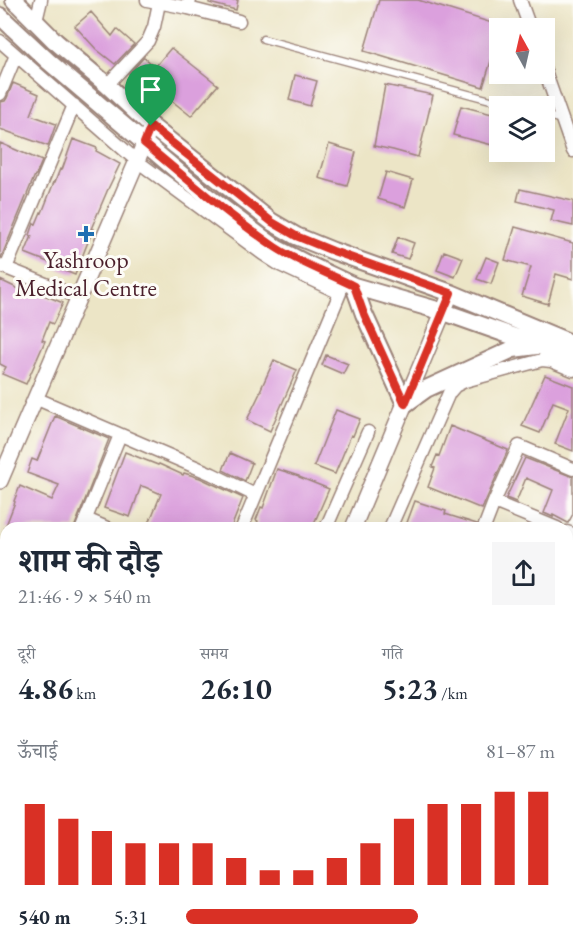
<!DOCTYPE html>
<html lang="hi">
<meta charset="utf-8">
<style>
:root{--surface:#fff;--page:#f6f6f7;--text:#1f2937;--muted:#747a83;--accent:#d93025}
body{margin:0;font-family:"EB Garamond","Noto Serif Devanagari",serif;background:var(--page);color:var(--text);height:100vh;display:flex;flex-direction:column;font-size:22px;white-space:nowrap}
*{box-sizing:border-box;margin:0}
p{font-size:20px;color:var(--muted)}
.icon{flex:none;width:33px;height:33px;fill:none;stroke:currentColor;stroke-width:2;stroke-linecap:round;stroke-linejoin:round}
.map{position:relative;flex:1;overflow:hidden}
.sheet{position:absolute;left:0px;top:522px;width:573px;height:430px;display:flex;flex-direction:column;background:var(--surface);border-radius:18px 18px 0 0;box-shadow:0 6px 24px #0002}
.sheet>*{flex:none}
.needle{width:39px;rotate:352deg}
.buttons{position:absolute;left:489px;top:18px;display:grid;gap:12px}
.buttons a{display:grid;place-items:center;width:66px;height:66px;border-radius:0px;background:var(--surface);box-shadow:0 6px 24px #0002;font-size:30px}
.pin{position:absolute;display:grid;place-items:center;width:51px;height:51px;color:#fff;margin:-62px -26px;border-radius:50% 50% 50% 0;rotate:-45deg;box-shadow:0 0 6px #0007}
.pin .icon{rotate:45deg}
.round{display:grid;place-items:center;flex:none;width:63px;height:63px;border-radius:0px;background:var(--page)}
.headline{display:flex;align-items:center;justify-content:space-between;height:102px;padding:0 18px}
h1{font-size:33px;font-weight:700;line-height:45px}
.figures{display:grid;grid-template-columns:repeat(3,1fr);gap:9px;height:102px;padding:6px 18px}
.figures div{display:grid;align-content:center}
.figures b{font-size:30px;font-weight:700}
.figures small{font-size:16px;font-weight:400}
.figures p{font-size:16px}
.chart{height:168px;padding:12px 18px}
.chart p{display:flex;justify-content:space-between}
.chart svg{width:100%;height:108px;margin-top:6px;stroke:var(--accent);stroke-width:6}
ul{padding:0 18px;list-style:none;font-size:20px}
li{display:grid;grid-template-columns:96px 72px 1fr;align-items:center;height:45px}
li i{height:15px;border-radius:8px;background:var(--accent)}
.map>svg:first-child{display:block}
.built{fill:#dcd6f6}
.building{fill:#dba0dd}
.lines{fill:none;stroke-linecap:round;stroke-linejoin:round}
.service-casing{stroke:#9b8278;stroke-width:9}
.minor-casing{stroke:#9b8278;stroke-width:15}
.tertiary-casing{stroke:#9b8278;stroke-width:18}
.secondary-casing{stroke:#9b8278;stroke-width:20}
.service{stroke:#fff;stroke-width:6}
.minor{stroke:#fff;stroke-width:12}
.tertiary{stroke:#fff;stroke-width:15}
.secondary{stroke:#fff;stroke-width:16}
.route-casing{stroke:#fff;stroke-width:12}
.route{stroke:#d93025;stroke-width:8}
.poi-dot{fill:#1f6fb2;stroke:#fdfcf7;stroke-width:2}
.labels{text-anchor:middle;stroke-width:6;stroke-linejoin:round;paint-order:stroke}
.poi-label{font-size:24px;fill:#4a1f2b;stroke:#fdfcf7}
</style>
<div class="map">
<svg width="573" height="952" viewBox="0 0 573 952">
<rect width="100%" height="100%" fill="#fdfcf7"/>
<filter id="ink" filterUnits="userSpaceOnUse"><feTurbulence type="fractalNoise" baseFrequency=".0167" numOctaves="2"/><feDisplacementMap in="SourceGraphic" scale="12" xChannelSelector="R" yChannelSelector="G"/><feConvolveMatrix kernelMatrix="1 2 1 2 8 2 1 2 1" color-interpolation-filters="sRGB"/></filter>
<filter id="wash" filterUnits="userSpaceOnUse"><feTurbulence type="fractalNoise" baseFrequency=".008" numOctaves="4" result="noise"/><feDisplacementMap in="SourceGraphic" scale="24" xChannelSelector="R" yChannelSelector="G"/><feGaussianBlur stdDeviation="1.35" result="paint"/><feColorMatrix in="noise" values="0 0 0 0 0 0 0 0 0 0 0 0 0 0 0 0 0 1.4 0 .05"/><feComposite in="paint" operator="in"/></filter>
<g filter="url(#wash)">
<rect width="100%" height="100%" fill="#ece5c6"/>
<path class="built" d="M573,828V952H526L528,947L567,946V843Z"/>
<g id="blocks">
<path class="building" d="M209,0H238L236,10L209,3Z
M379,0H418L502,26L500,28V32L483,87L364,51Z
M91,12L112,36L117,29L134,44L115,64L96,49L75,26Z
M171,48L218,85L191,116L143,78L139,82L129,74L144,57L155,67Z
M295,75L317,81L310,106L289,100Z
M13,83L39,94L31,115L56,124L48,146L0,129V102L5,101L7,98Z
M385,85L433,95L418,157L393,150L374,146Z
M461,106L500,116V147L453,135Z
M73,139L97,148L96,151L120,164L108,189L91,229H93L75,275L52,266L53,264L25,253L32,236L30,235L34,223L36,224L41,212L42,213L54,182H55L60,169L62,170Z
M0,143L42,161L36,175H35L1,258H0Z
M329,144L356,152L347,186L319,178Z
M386,172L413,180L405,207L378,199Z
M520,189L573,201V226L551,221L554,210L517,201Z
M515,227L573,243V279L556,274L548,304L522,296L531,267L505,260Z
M398,237L414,243L408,259L392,254Z
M444,251L463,258L455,277L437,270Z
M486,257L499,262L491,284L477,279Z
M0,280L23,291L25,287L63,303L53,324L49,322L42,340L45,341L26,384L2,374L6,367L0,364Z
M326,355L348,364L343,374L322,365Z
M274,360L297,370L270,431L247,420L261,391H260Z
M545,375L573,386V451L555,444L569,408L553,402L540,433L522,426Z
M336,410L360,419L353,436L351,435L335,474L314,466Z
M55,416L109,439L74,528H5L15,502L14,501L20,486L52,500L59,485L27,473L32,459L37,461Z
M450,426L508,450L482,509L428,487L435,468L432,467L437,455L439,456Z
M125,452L158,465L159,464L183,475L184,473L200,478L243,498L231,528H147L161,494L145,487L141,486L130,517L104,508Z
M230,453L252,463L245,481L223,470Z
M525,458L573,477V514L568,523L553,515V517L544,513L553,490L526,478L516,502L506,498Z
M277,469L299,476V477L329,489L312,528H255L258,521L256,520L261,507L263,508Z
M415,501L446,511L445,514L477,524L476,528H451L441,525L440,528H405Z"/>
</g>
</g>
<g filter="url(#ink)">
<use href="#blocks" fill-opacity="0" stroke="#9b8278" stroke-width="1.5"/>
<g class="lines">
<defs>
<path id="service" d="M263,39L513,106
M544,115L562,120"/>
<path id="minor" d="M147,0L188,8
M190,0L188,8L239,21
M520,0L530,28
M36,21L41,0
M0,41L137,161L263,254L280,265L340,293L242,528
M544,68L573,151
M107,85L148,41L154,27L159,3
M0,94L16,55
M1,266L78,297
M6,268L74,105
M35,398L212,474L255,495
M494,502L557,528
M86,519L107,528
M82,528L120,435
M326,528L368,432
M390,528L449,393L455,386L465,381L542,360L551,361L573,370
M484,528L494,502L519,446L573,469
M567,532L573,534
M0,585L6,588
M567,613L573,615
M0,663L6,648
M567,683L573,685
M0,688L6,691
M0,725L6,727
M567,738L573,739
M0,811L6,813
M0,893L6,895
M567,941L573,946V951
M346,946L357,952
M42,952L44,946
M140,952L142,946
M459,952L461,946"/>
<path id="tertiary" d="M0,481L137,161L151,126
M353,528L451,293
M176,952L178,946"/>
<path id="secondary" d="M14,0L55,41L107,85L151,126L272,222L296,236L333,251L451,293L573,344
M0,16L48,61L208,197L276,248L307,264L354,286L444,312L540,346L573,359
M354,286L364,314L405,404L426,389L513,349L536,346"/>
</defs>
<use href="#service" class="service-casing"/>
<use href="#minor" class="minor-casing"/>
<use href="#tertiary" class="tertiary-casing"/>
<use href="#secondary" class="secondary-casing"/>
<use href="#service" class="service"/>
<use href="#minor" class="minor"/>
<use href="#tertiary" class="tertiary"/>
<use href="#secondary" class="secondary"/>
</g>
</g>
<g class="lines" filter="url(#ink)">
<defs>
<path id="route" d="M151,126L272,222L296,236L333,251L451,293L405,404L364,314L354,286C328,273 299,263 275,247C229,216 187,179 144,143Z"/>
</defs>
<use href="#route" class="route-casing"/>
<use href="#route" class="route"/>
</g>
<path class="poi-dot" d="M83 225h6v6h6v6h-6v6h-6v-6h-6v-6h6z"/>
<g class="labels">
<g class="poi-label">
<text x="86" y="268">Yashroop<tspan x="86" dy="28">Medical Centre</tspan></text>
</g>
</g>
</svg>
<div class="buttons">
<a><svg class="needle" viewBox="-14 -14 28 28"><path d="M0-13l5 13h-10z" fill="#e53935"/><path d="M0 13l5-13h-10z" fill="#747a83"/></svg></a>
<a><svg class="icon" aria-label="layers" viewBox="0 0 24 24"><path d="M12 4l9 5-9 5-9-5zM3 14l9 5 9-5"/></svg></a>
</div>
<div class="pin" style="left:151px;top:126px;background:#1e9e55"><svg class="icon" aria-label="arrive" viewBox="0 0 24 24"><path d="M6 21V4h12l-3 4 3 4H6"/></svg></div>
<section class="sheet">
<div class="headline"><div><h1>शाम की दौड़</h1><p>21:46 · 9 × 540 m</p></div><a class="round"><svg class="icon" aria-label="share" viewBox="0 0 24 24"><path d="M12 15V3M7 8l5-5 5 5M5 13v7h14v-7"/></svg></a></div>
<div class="figures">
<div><p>दूरी</p><b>4.86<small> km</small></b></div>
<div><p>समय</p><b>26:10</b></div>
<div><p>गति</p><b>5:23<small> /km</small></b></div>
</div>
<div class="chart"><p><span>ऊँचाई</span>81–87 m</p>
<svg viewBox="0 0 160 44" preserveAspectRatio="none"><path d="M5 44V11M15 44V17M25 44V22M35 44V27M45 44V27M55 44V27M65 44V33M75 44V38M85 44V38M95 44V33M105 44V27M115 44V17M125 44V11M135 44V11M145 44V6M155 44V6"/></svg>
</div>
<ul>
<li><b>540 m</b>5:31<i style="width:63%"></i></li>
</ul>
</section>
</div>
